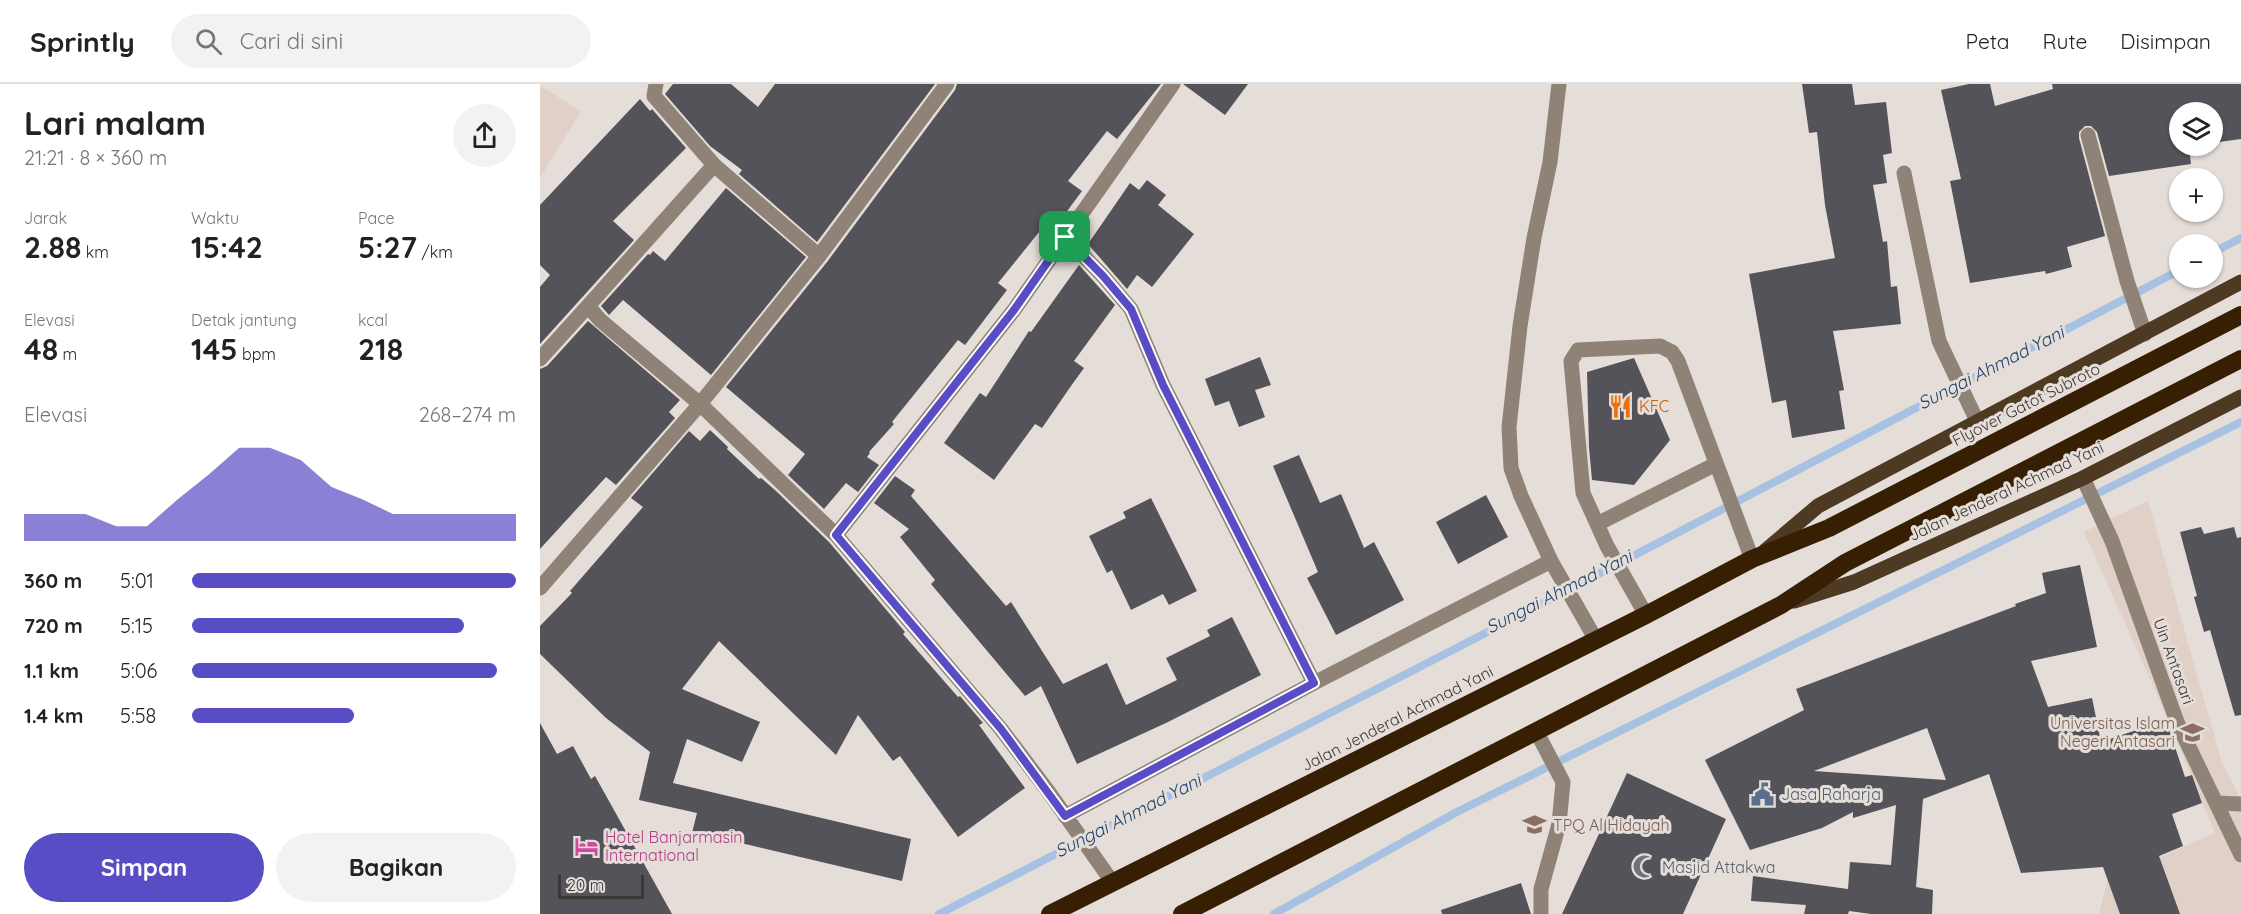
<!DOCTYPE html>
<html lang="id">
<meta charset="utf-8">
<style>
:root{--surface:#fff;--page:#f2f2f2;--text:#222;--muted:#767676;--line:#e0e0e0;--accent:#594dc5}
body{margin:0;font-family:Quicksand,sans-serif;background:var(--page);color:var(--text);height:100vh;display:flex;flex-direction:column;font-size:22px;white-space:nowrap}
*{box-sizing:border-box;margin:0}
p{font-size:20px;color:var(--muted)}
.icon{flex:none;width:33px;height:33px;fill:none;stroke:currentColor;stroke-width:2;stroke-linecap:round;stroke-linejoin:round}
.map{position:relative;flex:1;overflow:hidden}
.details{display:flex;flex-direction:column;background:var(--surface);width:540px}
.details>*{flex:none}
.controls{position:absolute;left:1629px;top:18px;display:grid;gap:12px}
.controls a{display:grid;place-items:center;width:54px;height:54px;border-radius:50%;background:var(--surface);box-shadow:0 2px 4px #0004;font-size:30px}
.scale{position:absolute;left:18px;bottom:15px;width:86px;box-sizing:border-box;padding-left:6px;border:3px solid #3b3735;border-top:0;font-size:16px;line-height:21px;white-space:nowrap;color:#3b3735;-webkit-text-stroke:4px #e5ddd8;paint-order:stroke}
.pin{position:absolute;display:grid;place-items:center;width:51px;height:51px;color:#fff;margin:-26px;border-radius:12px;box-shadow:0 3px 9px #0006}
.round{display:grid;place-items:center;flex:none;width:63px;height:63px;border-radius:32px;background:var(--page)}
.headline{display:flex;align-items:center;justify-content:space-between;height:102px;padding:0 24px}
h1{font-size:33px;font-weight:700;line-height:45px}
.figures{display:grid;grid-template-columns:repeat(3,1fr);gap:9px;height:102px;padding:6px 24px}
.figures div{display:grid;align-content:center}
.figures b{font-size:30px;font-weight:700}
.figures small{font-size:16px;font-weight:400}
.figures p{font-size:16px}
.chart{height:168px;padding:12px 24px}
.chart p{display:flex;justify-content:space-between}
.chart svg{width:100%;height:108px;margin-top:6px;fill:var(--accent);opacity:.7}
.cta{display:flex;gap:12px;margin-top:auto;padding:12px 24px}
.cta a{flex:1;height:69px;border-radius:36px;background:var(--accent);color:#fff;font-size:24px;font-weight:700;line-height:69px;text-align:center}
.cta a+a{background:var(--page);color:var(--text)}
ul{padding:0 24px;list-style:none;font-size:20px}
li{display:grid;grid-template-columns:96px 72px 1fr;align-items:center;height:45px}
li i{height:15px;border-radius:8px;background:var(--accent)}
header{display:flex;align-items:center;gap:36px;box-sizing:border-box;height:84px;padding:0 30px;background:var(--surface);border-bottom:2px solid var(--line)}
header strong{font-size:28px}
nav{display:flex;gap:33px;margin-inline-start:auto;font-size:21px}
.search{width:420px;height:54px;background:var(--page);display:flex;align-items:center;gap:15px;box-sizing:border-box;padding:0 21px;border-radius:33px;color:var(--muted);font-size:22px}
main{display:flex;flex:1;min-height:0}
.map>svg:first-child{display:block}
.built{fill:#e0d0c7}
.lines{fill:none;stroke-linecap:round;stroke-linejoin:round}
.stream{stroke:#a7c1e2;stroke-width:8}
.building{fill:#55535a;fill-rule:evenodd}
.minor{stroke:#8f8276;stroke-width:15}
.major{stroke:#4e3922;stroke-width:15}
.highway{stroke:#371f03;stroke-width:18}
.route-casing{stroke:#fff;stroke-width:12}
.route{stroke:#594dc5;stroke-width:8}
.labels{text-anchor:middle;stroke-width:6;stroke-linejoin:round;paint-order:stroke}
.street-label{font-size:16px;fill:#3b3735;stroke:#e5ddd8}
.food-label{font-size:16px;fill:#c56008;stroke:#e5ddd8;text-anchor:start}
.education-label{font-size:16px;fill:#785e54;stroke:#e5ddd8;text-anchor:end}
.service-label{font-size:16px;fill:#4e5e75;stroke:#e5ddd8;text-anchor:start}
.hotel-label{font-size:16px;fill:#b23c85;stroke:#e5ddd8;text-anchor:start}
.worship-label{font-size:16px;fill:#5b616d;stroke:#e5ddd8;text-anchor:start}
.water-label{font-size:18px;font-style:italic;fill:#1e426c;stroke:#e5ddd8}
</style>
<header>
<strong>Sprintly</strong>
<div class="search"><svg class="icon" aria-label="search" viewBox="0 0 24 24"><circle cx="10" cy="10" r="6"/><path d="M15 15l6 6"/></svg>Cari di sini</div>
<nav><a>Peta</a><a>Rute</a><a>Disimpan</a></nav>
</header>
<main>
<section class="details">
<div class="headline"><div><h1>Lari malam</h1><p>21:21 · 8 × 360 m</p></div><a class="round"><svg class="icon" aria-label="share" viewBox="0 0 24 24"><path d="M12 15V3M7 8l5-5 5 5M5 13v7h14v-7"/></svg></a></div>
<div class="figures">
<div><p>Jarak</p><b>2.88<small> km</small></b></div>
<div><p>Waktu</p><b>15:42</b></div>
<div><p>Pace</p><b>5:27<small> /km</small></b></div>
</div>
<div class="figures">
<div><p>Elevasi</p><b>48<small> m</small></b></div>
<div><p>Detak jantung</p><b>145<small> bpm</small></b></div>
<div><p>kcal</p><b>218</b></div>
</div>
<div class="chart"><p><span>Elevasi</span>268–274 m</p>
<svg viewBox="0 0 160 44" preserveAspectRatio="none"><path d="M0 44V33L10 33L20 33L30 38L40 38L50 27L60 17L70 6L80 6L90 11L100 22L110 27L120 33L130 33L140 33L150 33L160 33V44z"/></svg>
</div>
<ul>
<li><b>360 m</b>5:01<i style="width:100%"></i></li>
<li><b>720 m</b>5:15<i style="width:84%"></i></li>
<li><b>1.1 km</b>5:06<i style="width:94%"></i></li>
<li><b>1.4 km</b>5:58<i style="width:50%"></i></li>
</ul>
<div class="cta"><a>Simpan</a><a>Bagikan</a></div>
</section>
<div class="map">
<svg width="1701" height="830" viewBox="0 0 1701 830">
<rect width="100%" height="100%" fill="#e5ddd8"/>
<path class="built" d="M0,2L41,27L0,94Z
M1608,417L1682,679L1701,715V830H1559L1567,797L1675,749L1620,617L1544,448Z"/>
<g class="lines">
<path class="stream" d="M1672,169L1701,154
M399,830L936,554L1640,186
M734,830L915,729L1701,338"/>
</g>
<path class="building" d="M133,0H191L218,23L235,0H395L277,158L199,90L202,86L170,62L125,10Z
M417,0H621L577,55L567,47L528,97L542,107L519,138L512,132L458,199L467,206L425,261L418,256L352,338L354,340L329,368L330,369L327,373L339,381L318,408L306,399L284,425L248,391L265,370L186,303L287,178L415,6Z
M643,0H708L685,31Z
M1262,0H1312L1315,21L1346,18L1352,69L1343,71L1347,99L1333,101L1343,158L1347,157L1351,203L1357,202L1361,240L1293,247L1304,306L1299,307L1305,345L1252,354L1246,316L1232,319L1209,190L1295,174L1285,121L1277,48L1269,49Z
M1429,0H1450L1455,22L1513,5L1512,0H1701V55L1672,59V28H1640V62H1656L1649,63L1651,80L1569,92L1557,48L1551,42H1545L1539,48V54L1565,152L1527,163L1532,183L1506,190L1505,187L1430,199L1410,97L1421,95L1401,6Z
M100,15L110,27L112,25L146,64L73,137L94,156L0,260V203L10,191L0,181V121Z
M607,96L626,111L618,121L654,150L612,203L597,191L587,205L548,160L590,99L599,106Z
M186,104L266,173L171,291L83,216L69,231L61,222L108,170L110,171L113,167L125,177Z
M539,181L575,221L534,277L544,284L531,302L502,344L495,340L454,396L404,359L440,309L446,313L489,247L491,248Z
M48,237L140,316L129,328L135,334L76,401L66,393L0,465V285L7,282Z
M720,273L731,301L715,306L725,333L699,343L689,317L675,322L665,295Z
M1094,274L1130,356L1094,401L1052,396L1049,363L1047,288Z
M170,346L188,363L187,365L219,395L221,394L235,406L289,458L365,548L363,550L418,613L420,612L443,639L439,641L485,704L418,753L360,672L353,677L318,631L296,671L179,557L142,605L220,638L202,678L147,655L133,699L371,755L362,797L180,754L179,759L151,753L157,729L99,716L110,668L66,634L0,570V542L32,509L30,507L103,423L91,414L149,347L160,357Z
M759,371L780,419L801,410L824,464L834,458L864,516L796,551L767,494L778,488L733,382Z
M355,392L375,406L371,412L466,522L471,518L523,600L567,579L586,621L637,596L626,574L670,552L667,546L692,533L721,591L628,638L537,680L501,602L485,612L391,500L395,496L360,453L369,445L334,419Z
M946,411L968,453L918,480L896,438Z
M611,414L657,507L629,521L623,510L591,526L572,486L567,489L549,452L586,434L583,428Z
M1661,443L1664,450L1694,443L1697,454L1701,453V631L1695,632L1670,546L1664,548L1654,513L1657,512L1640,448Z
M1540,481L1557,563L1491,577L1508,623L1552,614L1561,658L1626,636L1645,693L1652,691L1662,719L1632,730L1643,762L1619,772L1640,830H1580L1563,783L1481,789L1449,690L1383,715L1376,803L1393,806L1392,830H1331L1309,827L1308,830H1264L1266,821L1211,817L1213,792L1308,805L1310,778L1351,781L1356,721L1313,734V728L1282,744L1210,766L1165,676L1264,626L1256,605L1476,522L1475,520L1506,509L1502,489ZM1387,644L1406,696L1274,687Z
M0,639L17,670L33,662L51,695L55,692L132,830H0Z
M1087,689L1186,735L1143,830H1022Z
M981,799L991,830H902L901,826Z"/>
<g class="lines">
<path class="minor" d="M116,0L114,12L174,81L279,172
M1019,0L1010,78L994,154L980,242L969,343L971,384L981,412L1011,477L1056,556
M1548,51L1587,197L1605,250
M174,81L48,222L60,236L160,320L296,451L461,645L508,707L573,799
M1364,89L1399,257L1437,337
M525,153L563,192L591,225L623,301L774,599
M0,275L48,222
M1543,394L1572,457L1637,638L1701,771
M1057,440L1176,380
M296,451L474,226L633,0
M0,504L160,320L279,172L407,0
M1106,531L1067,462L1043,409L1031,277L1038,266L1120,262L1132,268L1138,277L1212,475
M996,647L1023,698L1019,740L1001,805V830
M1676,719L1701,720
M525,732L774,599L1011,477"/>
<path class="major" d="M1225,467L1278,422L1701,198
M1254,517L1314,498L1543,394L1701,313"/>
<path class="highway" d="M510,830L1106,531L1212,475L1289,444L1701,231
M642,830L1241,521L1305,479L1701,275"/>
</g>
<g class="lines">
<defs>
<path id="route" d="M525,153L563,192L591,225L623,301L774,599L525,732L461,645L296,451L474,226Z"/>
</defs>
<use href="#route" class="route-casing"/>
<use href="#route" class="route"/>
</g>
<defs>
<symbol id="restaurant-bare" viewBox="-9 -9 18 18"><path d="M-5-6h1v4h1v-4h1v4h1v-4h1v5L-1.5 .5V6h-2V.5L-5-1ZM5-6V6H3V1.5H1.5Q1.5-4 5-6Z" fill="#e8710a" stroke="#e5ddd8" stroke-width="2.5" paint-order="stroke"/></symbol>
<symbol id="university-bare" viewBox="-9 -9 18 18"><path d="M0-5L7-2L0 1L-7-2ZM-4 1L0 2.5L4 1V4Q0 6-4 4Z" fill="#8d6e63" stroke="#e5ddd8" stroke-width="2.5" paint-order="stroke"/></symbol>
<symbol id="civic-bare" viewBox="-9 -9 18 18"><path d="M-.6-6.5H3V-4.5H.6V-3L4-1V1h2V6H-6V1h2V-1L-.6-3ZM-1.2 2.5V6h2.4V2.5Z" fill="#5c6f8a" stroke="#e5ddd8" stroke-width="2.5" paint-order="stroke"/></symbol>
<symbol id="school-bare" viewBox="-9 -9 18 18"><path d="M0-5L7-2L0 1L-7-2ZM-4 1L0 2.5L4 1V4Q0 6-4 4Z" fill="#8d6e63" stroke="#e5ddd8" stroke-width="2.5" paint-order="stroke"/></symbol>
<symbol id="hotel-bare" viewBox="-9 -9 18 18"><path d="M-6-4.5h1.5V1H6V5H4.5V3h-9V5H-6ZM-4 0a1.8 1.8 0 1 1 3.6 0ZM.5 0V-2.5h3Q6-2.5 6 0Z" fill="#d1479c" stroke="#e5ddd8" stroke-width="2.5" paint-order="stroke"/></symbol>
<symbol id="mosque-bare" viewBox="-9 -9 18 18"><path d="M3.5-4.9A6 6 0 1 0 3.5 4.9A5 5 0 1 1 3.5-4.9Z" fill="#6b7280" stroke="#e5ddd8" stroke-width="2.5" paint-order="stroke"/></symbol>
</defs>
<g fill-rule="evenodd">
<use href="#restaurant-bare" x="1064" y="306" width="33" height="33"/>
<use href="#university-bare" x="1636" y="632" width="33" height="33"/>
<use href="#civic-bare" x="1206" y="694" width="33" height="33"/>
<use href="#school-bare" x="978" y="724" width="33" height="33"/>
<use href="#hotel-bare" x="30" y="746" width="33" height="33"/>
<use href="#mosque-bare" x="1088" y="766" width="33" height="33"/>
</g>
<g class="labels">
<g class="street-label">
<text transform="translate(1486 320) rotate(-27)" y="6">Flyover Gatot Subroto</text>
<text transform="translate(1466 407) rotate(-25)" y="6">Jalan Jenderal Achmad Yani</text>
<text transform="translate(1634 577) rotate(70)" y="6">Uin Antasari</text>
<text transform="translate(857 634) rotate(-27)" y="6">Jalan Jenderal Achmad Yani</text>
</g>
<g class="food-label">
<text x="1099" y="328">KFC</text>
</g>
<g class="education-label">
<text x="1635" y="645">Universitas Islam<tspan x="1635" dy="18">Negeri Antasari</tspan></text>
<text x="1013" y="747" text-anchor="start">TPQ Al Hidayah</text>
</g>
<g class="service-label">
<text x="1241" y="716">Jasa Raharja</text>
</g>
<g class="hotel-label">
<text x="65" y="759">Hotel Banjarmasin<tspan x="65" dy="18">International</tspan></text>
</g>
<g class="worship-label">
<text x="1122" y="789">Masjid Attakwa</text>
</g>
<g class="water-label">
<text transform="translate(1451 284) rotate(-27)" y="6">Sungai Ahmad Yani</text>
<text transform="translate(1019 508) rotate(-27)" y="6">Sungai Ahmad Yani</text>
<text transform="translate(588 732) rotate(-27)" y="6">Sungai Ahmad Yani</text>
</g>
</g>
</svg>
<div class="controls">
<a><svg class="icon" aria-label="layers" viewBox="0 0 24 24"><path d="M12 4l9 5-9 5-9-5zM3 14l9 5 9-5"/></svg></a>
<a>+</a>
<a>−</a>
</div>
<div class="scale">20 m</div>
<div class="pin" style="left:525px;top:153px;background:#1e9e55"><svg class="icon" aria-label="arrive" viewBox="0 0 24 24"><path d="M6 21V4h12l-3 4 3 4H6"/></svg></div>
</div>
</main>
